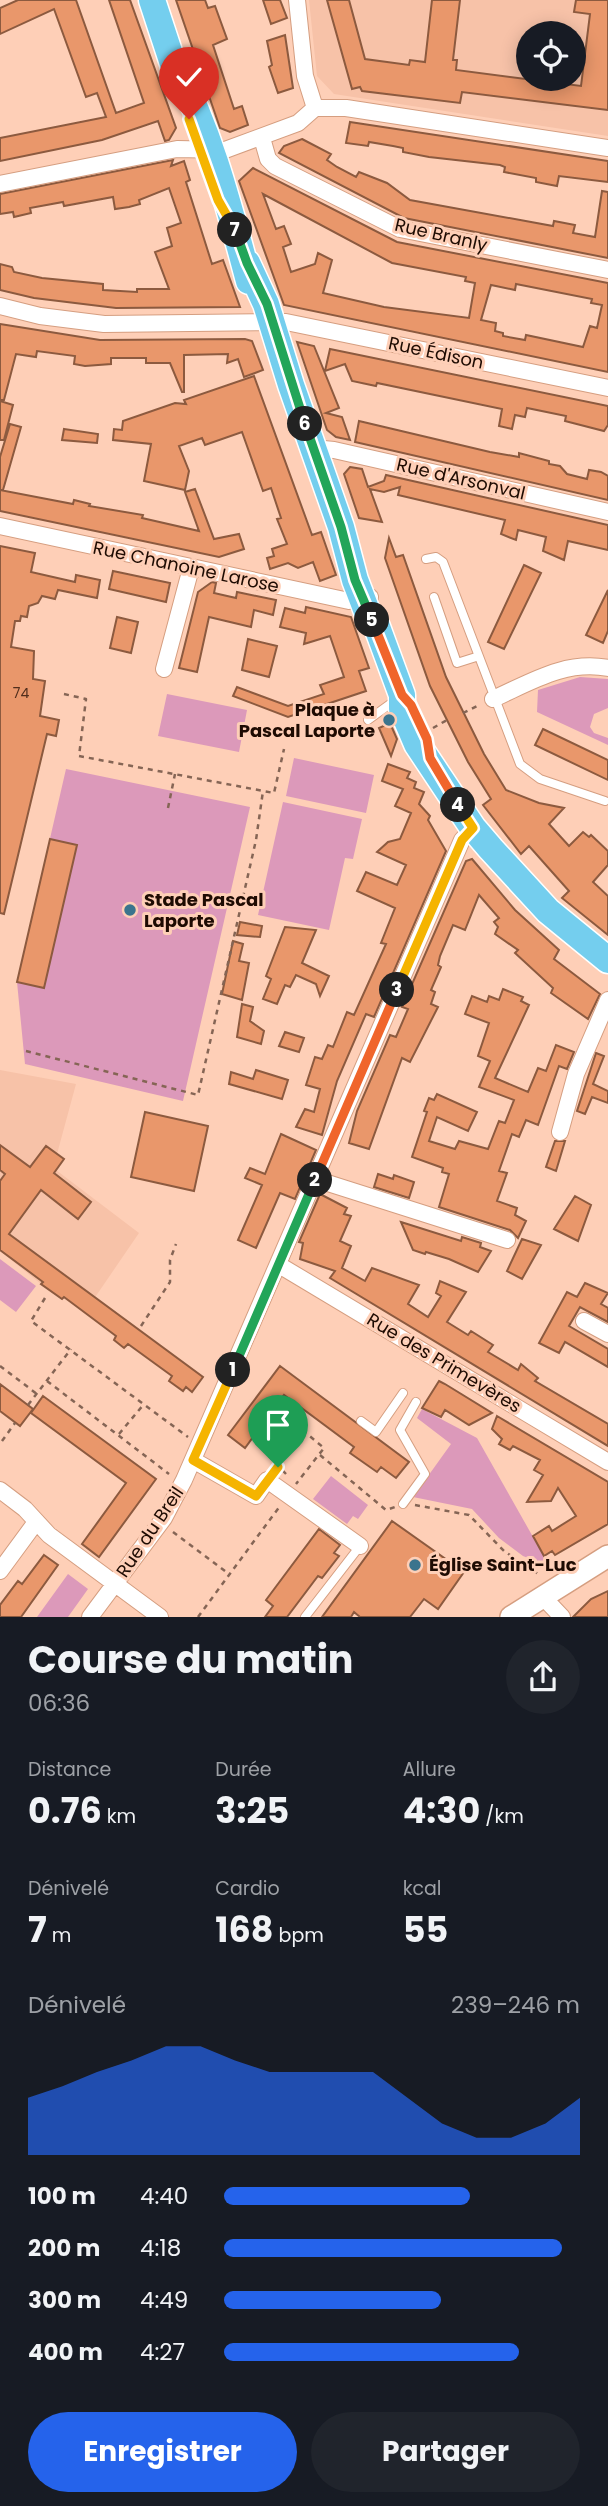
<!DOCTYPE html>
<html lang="fr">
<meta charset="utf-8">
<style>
:root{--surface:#171b24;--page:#20242c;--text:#f1f3f6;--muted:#9ea1a6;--accent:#2563eb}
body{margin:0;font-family:Poppins,sans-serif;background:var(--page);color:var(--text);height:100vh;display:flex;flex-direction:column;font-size:26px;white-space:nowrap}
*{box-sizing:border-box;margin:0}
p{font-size:23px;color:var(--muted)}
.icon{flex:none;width:38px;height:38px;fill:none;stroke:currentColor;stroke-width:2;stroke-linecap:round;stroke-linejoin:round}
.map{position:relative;height:1617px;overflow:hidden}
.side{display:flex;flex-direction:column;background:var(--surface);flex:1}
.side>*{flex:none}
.buttons{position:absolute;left:516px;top:21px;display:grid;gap:14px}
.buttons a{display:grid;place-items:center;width:70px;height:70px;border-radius:50%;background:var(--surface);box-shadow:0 4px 18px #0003;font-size:35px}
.pin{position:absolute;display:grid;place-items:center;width:60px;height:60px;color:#fff;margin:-72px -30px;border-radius:50% 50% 50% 0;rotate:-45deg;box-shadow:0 0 7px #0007}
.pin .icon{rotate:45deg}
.km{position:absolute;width:35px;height:35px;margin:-18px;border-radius:50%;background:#222;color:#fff;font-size:19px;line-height:35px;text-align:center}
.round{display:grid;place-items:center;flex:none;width:74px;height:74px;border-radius:37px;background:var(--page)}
.head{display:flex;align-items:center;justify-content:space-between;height:119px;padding:0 28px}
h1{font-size:38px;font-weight:700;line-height:52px}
.stats{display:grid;grid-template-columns:repeat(3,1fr);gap:10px;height:119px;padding:7px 28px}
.stats div{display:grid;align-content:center}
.stats b{font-size:35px;font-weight:700}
.stats small{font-size:19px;font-weight:400}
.stats p{font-size:19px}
.chart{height:196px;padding:14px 28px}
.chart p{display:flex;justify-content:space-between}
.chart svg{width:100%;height:126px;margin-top:7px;fill:var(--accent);opacity:.7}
.cta{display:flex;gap:14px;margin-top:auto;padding:14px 28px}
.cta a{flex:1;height:80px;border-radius:42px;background:var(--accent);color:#fff;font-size:28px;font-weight:700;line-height:80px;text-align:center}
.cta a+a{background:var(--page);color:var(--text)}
ul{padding:0 28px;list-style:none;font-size:23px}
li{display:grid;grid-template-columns:112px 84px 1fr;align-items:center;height:52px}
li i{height:18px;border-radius:9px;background:var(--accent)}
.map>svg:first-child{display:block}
.built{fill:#f7c2a8;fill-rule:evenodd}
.green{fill:#dc99ba}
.building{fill:#e9976b;stroke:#8c5a3f;stroke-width:2;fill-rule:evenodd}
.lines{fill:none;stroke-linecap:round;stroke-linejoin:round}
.service-casing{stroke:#d59e80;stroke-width:10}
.minor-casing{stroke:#d59e80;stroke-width:18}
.tertiary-casing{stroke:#d59e80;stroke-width:24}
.primary-casing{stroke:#fff;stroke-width:29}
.path{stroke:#856555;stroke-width:2.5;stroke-dasharray:5 5;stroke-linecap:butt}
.service{stroke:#fff;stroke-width:8}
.minor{stroke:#fff;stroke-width:16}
.tertiary{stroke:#fff;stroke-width:21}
.primary{stroke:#74ceee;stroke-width:26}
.split-1-casing{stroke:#fff;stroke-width:14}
.split-2-casing{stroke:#fff;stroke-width:14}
.split-3-casing{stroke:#fff;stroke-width:14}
.split-4-casing{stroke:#fff;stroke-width:14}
.split-5-casing{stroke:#fff;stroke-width:14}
.split-6-casing{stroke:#fff;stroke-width:14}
.split-7-casing{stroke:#fff;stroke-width:14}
.split-8-casing{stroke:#fff;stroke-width:14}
.split-1{stroke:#f5b400;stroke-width:9}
.split-2{stroke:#22a559;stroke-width:9}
.split-3{stroke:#f0652b;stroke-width:9}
.split-4{stroke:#f5b400;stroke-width:9}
.split-5{stroke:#f0652b;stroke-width:9}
.split-6{stroke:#22a559;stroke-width:9}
.split-7{stroke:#22a559;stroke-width:9}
.split-8{stroke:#f5b400;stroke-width:9}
.poi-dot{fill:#3b748d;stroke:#fecfb7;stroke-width:2.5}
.labels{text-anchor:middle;stroke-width:6;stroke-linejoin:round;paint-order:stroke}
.number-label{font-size:14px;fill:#512e1c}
.street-label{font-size:18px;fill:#1e0b02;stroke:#fecfb7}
.poi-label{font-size:18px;font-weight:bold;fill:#1e0b02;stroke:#fecfb7;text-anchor:start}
</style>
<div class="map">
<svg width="608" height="1617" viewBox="0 0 608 1617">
<rect width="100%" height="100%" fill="#fecfb7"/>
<path class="built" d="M309,0H608V136L334,94L317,76ZM528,33H574V79H528Z
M0,1070L76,1084L57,1154L64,1159L56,1170L139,1233L85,1312L41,1284L0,1251Z"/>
<path class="green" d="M580,677L608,679V708L594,714L590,727L594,733L608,738V745L537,712L538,690Z
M167,694L247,710L239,752L158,736Z
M294,758L374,775L366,813L286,796Z
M66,769L250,807L183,1101L25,1064L17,982Z
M283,802L362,819L353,859L345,858L329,930L258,915Z
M0,1259L36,1286L16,1312L0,1300Z
M422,1409L477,1438L550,1567L523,1556L499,1538L472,1509L413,1497L451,1444L417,1418Z
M331,1476L368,1505L358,1519L353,1516L347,1524L313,1499Z
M68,1574L88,1589L68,1617H37Z"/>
<path class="building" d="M18,0H76L116,113L144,103L109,0H130L176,128L169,140L165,141L158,121L102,140L0,161V138L106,117L97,93L86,97L54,9L0,34V8Z
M176,0H205L208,8L215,6L227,39L213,45L234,109L242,106L248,125L230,132L220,128Z
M263,0H280L287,18L271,24Z
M327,0H349L365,59L409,65L410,60L425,62L432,0H460L453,60H457L456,70L581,86L590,14L574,12L576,0H608V110L462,92L460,103L362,91L360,87L352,89Z
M285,35L293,88L278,93L269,67L272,65L267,41Z
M350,122L608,161V182L559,176L557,186L536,182V178L504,172L505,167L500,165L429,157L403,152V148L393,146L369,142L368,146L346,143Z
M302,139L331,154L327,160L337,167L356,177L359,172L387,183L410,200L553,226L554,221L575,225L573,233L595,237L602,191L608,192V258L404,218L279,153L284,146Z
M173,160L171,166L184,161L190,180L186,182L212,264L223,260L240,307L116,308L34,298L0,290V264L12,267L14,272L42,278L103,284V290L137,292V289H169L155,252L172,246L167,228L181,223L169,188L139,200L140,204L129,207L115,209L113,197L64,206L63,202L30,208L31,213L14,217L13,212L0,214V194Z
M253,168L397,242L608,283V372L284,305L239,181ZM263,194L392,263L466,277L465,281L475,283L469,318L384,307L323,293L332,260L318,253L315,264L291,272L283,247L291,244L284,226L276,229ZM516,284L592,299L591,303L602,305L597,328L590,326L583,347L526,335L525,340L503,336V333L495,331L496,323L481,320L491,285L515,290Z
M0,324L100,340L245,339L252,341L263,370L244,377L238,359L227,363L228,354L184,355V392H182L170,363H146V358H111V364L85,366L74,364L75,356L37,351L36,357L16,354L4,400H0Z
M297,342L314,346L339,408L326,413L342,417L350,440L336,437L327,430Z
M330,349L608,406V425L604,431L565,421L566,416L527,408L525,417L515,415L512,429L499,426L502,409L377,383L376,386L352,381L345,364L325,371Z
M254,376L312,535L321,532L336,575L320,581L313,562L298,568L288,563L270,569L267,558L274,556L272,549L287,544L277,519L281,518L271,488L263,491L242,432L205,445L202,438L179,446L189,471L185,490L144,481L151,444L113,440L114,429L122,430L123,421L175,403L186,404L184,400Z
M0,401L13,405L4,440H0Z
M359,421L490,452L519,457V453L549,461V464L560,466L567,474L587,479L589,470L601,472L608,476V500L355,442Z
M10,424L21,427L3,490H0V457Z
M64,429L98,434L97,443L62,440Z
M350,467L362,469L368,487L384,481L386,475L608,525V550L568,541L564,560L543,551L546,537L518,530L516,540L501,534L505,520L398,495L400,487L384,492L370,489L382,522L359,518L344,474Z
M195,489L214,539L239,534L244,549L219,557L0,511V490L73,504L74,500L90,504L89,506L143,515L142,518L199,531L185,492Z
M389,538L396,557L403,555L446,677L484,754L506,790L539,803L564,808L549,824L569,846L583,832L589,837L591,835L608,851V865L593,882L608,896V935L562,898L569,891L529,846L521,854L483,805L491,799L468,762L430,686L385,558Z
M0,546L35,553L31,572L75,582L76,575L100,580L97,598L58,590L55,599L42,596L38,603L29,606L27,617L21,616L20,621H15L11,647L34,651L33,679L45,681L40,716L59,720L56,736L47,734L4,914L0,913Z
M524,565L541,573L504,649L488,642Z
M113,571L170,583L166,602L109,589Z
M212,582L216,583L214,593L236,598L237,592L276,600L273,615L254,610L251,627L209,617L197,672L179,668L198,592Z
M608,590V631L603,643L586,635Z
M306,607L351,617L369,668L359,671L366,691L288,717L233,696L237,687L288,706L324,694L320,685L344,677L330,636L304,644L306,633L280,627L285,608L305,613Z
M117,617L138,622L131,653L110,648Z
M248,639L277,646L269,677L242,670Z
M390,723L397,739L391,756L379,728Z
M543,729L608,760V780L535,745Z
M388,764L410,772L407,778L416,782L414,788L424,792L419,804L430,816L428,820L446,851L374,1017L366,1014L337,1081L322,1135L296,1127L305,1109L314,1112L320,1089L306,1085L315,1057L322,1059L328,1045L333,1047L347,1012L354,1015L386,944L381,943L395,908L357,891L366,872L397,885L406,865L377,852L388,842L400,839L411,813L395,806L403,789L382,781Z
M50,839L77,845L44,988L17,982Z
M472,859L515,910L559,950L554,959L600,994L588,1019L551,993L553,988L515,953L518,950L495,934L498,927L494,922L499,918L479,895L465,930L453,925L440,956L438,965L441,967L431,990L435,992L431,1004L438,1007L410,1062L402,1058L369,1149L349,1143L357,1111L390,1035L396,1037L408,1009L402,1007L466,861Z
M240,922L262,926L260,937L237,935Z
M285,927L316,930L302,963L329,976L320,996L316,984L296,975L290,987L285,985L277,1004L263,999L271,979L266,976Z
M233,941L243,944L239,961L249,963L242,1000L222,994Z
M503,989L523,997L521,1001L529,1005L495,1078L528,1092L538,1068L546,1071L556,1045L574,1052L567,1069L559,1066L538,1125L526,1120L519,1137L512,1134L499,1171L507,1173L497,1201L517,1208L515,1215L526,1221L518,1238L510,1230L439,1207L449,1174L442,1172L443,1168L412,1157L427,1112L424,1111L429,1098L434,1100L437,1094L477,1112L468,1131L437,1117L429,1141L455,1149L459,1141L488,1149L499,1121L505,1123L514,1100L479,1087L490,1061L478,1056L489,1023L465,1014L472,996L487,1002L489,996L499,1000Z
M242,1004L253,1007L250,1021L264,1031L261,1044L237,1037Z
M285,1032L304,1038L299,1052L279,1046Z
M596,1053L604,1056L593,1084L608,1091V1103L592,1097L585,1114L577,1111Z
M256,1070L288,1080L282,1099L229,1084L231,1072L253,1079Z
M145,1112L208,1126L194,1191L131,1177Z
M281,1134L316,1150L295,1199L280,1193L256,1248L238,1240L262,1185L245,1178L250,1168L265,1174Z
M555,1141H565L556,1171L546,1167Z
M0,1145L30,1167L46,1146L64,1159L54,1173L91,1202L78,1219L41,1190L9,1234L203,1377L192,1392L186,1387L183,1391L169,1381L172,1376L128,1344L124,1348L114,1340L116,1336L64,1297L62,1299L41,1284L43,1282L0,1250V1181L5,1174L0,1170Z
M378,1174L393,1179L394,1175L414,1182L409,1198L374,1187Z
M320,1194L347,1208L344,1214L351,1216L340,1241L351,1246L342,1268L365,1281L372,1268L419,1285L408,1304L428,1317L441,1296L436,1293L440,1281L466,1292L447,1322L468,1335L471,1331L493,1345L488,1352L518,1370L521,1364L538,1378L535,1381L608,1424V1446L330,1278L335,1271L300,1259L303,1243L299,1242Z
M575,1196L591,1205L578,1241L554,1229Z
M401,1222L461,1241L462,1237L481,1243L480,1247L491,1251L478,1272L449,1259L426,1252L425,1254L413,1250Z
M522,1239L541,1245L522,1279L507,1271Z
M585,1283L608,1293L601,1304L608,1308V1322L580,1307L569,1326L608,1349V1367L565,1342L559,1353L539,1343L567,1292L577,1297Z
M280,1366L409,1462L396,1478L381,1467L377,1472L350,1453L354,1447L284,1395L245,1448L228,1435Z
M439,1381L445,1384L492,1413L469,1425L445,1410L441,1417L422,1408Z
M0,1384L33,1409L20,1426L0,1411Z
M43,1396L156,1479L99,1557L82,1544L126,1483L31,1413Z
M497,1416L608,1482V1524L555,1555L552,1551L544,1556L533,1536L549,1526L552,1531L576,1516L558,1488L551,1501L527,1502L543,1475L534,1470L540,1460L513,1446L510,1450L499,1444L502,1439L492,1429Z
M392,1521L464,1572L438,1609L424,1599L410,1617H360L354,1612L351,1617H322Z
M319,1529L340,1545L334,1553L339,1556L322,1578L318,1576L287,1617H265L273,1606L266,1600Z
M44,1555L58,1565L21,1617H0V1605L18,1581L22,1584Z
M608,1591V1617H573L591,1599Z"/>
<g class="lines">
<defs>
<path id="service" d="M426,559L436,557L443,562L520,764L540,779L605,801
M434,597L457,663L476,657
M368,720L397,699
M361,1421L376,1432L403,1393
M403,1504L425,1474L400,1430L416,1402
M305,1617L360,1546"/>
<path id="minor" d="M297,0L305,76L315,108
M315,108H346L608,148
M262,138L268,159L275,166L400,229L608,270
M0,184L177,149L225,150L298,123L315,108
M0,306L40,316L104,324L286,322L608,388
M313,448L334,450L608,512
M0,526L349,601L370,597
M164,669L191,568
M493,699C531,682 565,660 608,668
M560,1132L576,1074L608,1000
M315,1179L507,1240
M279,1265L608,1462
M584,1321L608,1334
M193,1460L256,1496L267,1480L360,1546
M0,1490L25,1509L49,1535L160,1617
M0,1571L36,1522
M543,1597L562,1617
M90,1617L164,1518L184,1480L462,840L473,828"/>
<path id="tertiary" d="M511,1617L608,1556"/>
<path id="primary" d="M152,0L179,82
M175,65C211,134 229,207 249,281
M247,263L266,304L291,385L341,527L355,580L368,614L377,627L402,695V709L417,744L473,828L491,849L548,911L608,960"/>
</defs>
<use href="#service" class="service-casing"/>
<use href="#minor" class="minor-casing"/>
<use href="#tertiary" class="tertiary-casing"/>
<use href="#primary" class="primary-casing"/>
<path class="path" d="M64,694L86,699L79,756L274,793L284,749
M463,713L479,705
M433,728L447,720
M168,808L175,774
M26,1051L198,1095L256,840L263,791
M45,1298L31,1321L188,1437
M141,1326L170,1282V1260L176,1244
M0,1366L37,1394
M47,1381L169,1474
M28,1405L71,1349
M119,1434L144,1404
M2,1441L15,1423
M320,1455L386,1510L395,1507
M286,1474L264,1451L289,1419L324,1448L296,1484
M415,1505L469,1515L504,1551L541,1576
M173,1532L229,1574
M198,1617L280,1506"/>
<use href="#service" class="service"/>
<use href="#minor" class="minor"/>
<use href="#tertiary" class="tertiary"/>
<use href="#primary" class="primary"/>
</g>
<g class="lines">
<defs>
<path id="split-1" d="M233,1370L193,1460L256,1496L278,1467"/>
<path id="split-2" d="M233,1370L315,1180"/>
<path id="split-3" d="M315,1180L397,990"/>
<path id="split-4" d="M397,990L462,840L473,828L458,805"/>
<path id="split-5" d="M372,620L402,695L411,705L427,739L430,758L458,805"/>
<path id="split-6" d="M305,424L341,527L355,580L372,620"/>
<path id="split-7" d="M235,230L247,263L267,304L305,424"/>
<path id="split-8" d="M189,119L218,200L235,230"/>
</defs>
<use href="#split-1" class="split-1-casing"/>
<use href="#split-2" class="split-2-casing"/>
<use href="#split-3" class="split-3-casing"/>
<use href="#split-4" class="split-4-casing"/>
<use href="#split-5" class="split-5-casing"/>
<use href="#split-6" class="split-6-casing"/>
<use href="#split-7" class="split-7-casing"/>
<use href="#split-8" class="split-8-casing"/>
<use href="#split-1" class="split-1"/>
<use href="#split-2" class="split-2"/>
<use href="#split-3" class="split-3"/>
<use href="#split-4" class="split-4"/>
<use href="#split-5" class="split-5"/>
<use href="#split-6" class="split-6"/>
<use href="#split-7" class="split-7"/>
<use href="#split-8" class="split-8"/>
</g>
<g class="poi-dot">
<circle cx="389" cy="720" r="7"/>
<circle cx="130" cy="910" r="7"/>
<circle cx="415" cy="1565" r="7"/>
</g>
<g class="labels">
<g class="number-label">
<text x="21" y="698">74</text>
</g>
<g class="street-label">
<text transform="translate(441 235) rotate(13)" y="6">Rue Branly</text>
<text transform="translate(436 353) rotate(12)" y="6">Rue Édison</text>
<text transform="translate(461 479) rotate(13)" y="6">Rue d'Arsonval</text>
<text transform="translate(186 567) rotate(12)" y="6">Rue Chanoine Larose</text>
<text transform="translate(444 1363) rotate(31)" y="6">Rue des Primevères</text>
<text transform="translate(150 1532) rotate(-56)" y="6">Rue du Breil</text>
</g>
<g class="poi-label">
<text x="375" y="716" text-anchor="end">Plaque à<tspan x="375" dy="21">Pascal Laporte</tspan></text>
<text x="144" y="906">Stade Pascal<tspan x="144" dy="21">Laporte</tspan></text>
<text x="429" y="1571">Église Saint-Luc</text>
</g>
</g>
</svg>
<div class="buttons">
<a><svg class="icon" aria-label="locate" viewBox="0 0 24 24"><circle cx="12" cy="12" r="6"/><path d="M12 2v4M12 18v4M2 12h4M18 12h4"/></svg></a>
</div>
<div class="pin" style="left:278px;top:1467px;background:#1e9e55"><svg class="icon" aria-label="arrive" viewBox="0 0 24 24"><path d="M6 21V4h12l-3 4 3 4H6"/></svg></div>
<div class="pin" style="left:189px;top:119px;background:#d93025"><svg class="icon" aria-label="check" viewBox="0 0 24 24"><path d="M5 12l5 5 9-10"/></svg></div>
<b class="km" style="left:233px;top:1370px">1</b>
<b class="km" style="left:315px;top:1180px">2</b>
<b class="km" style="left:397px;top:990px">3</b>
<b class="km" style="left:458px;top:805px">4</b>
<b class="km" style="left:372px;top:620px">5</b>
<b class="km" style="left:305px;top:424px">6</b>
<b class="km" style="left:235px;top:230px">7</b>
</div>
<section class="side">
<div class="head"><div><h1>Course du matin</h1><p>06:36</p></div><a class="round"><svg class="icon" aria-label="share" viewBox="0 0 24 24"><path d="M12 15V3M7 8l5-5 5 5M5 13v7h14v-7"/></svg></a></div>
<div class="stats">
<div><p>Distance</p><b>0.76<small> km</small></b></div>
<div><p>Durée</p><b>3:25</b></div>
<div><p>Allure</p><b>4:30<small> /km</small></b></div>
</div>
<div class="stats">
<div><p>Dénivelé</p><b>7<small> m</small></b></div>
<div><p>Cardio</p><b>168<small> bpm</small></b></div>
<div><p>kcal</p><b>55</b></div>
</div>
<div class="chart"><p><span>Dénivelé</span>239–246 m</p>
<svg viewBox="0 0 160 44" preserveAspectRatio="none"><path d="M0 44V24L10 20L20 15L30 11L40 6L50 6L60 11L70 15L80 15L90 15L100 15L110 24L120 33L130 38L140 38L150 33L160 24V44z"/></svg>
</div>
<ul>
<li><b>100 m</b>4:40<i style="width:69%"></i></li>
<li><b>200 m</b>4:18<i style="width:95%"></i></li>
<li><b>300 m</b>4:49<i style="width:61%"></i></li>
<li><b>400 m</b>4:27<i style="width:83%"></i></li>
</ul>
<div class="cta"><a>Enregistrer</a><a>Partager</a></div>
</section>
